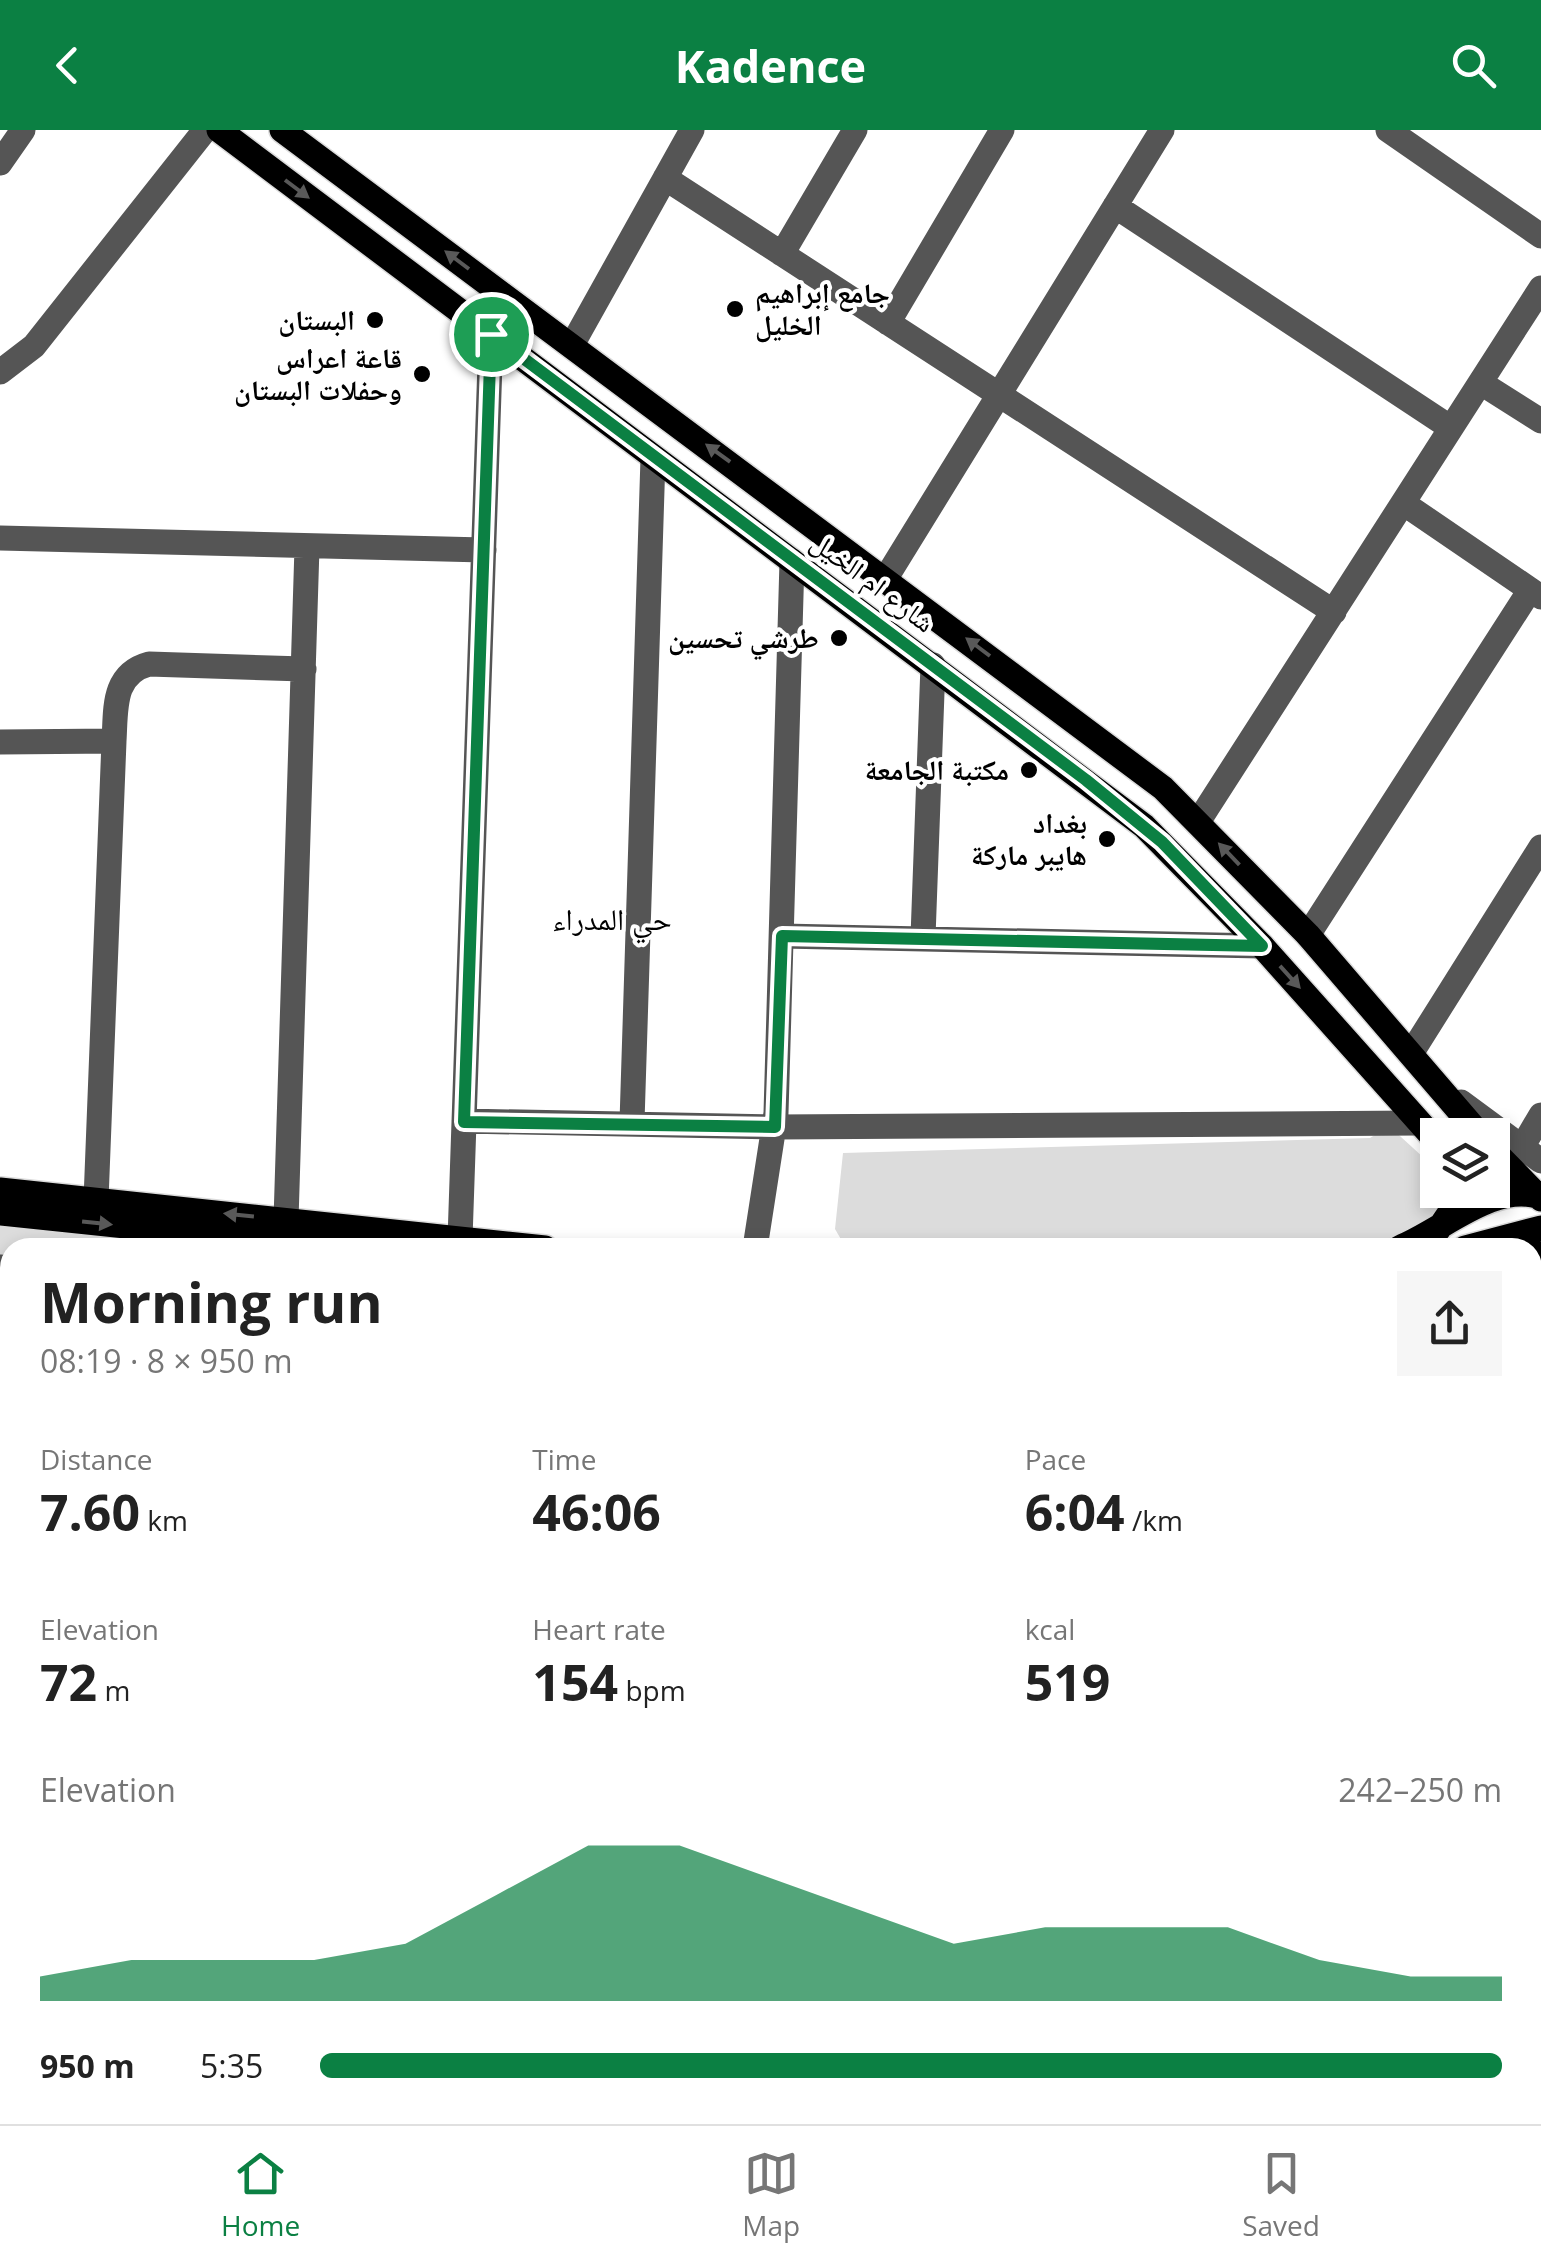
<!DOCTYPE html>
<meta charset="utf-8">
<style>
:root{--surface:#fff;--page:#f6f6f6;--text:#222;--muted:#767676;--line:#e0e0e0;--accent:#0b8043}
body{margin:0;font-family:"Open Sans","Noto Naskh Arabic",sans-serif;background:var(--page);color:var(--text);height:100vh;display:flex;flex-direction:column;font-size:38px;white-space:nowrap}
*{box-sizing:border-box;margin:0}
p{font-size:32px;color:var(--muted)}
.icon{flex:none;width:55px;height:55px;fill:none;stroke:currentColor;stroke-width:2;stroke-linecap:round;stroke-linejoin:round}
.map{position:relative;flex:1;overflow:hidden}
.sheet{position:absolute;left:0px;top:1108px;width:1542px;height:888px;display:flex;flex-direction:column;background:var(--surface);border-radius:30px 30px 0 0;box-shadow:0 5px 15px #0003}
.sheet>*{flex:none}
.tools{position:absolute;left:1420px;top:988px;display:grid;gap:20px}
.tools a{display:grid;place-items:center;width:90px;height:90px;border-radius:0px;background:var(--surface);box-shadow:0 5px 15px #0003;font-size:50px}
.pin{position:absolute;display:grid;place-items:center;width:85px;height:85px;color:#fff;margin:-42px;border:5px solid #fff;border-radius:50%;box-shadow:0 2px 10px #0007}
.round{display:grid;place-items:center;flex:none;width:105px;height:105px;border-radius:0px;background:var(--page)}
.overview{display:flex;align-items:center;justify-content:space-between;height:170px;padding:0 40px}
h1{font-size:55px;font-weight:700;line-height:75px}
.metrics{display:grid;grid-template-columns:repeat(3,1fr);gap:15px;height:170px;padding:10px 40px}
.metrics div{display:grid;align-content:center}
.metrics b{font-size:50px;font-weight:700}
.metrics small{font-size:28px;font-weight:400}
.metrics p{font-size:28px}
.chart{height:280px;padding:20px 40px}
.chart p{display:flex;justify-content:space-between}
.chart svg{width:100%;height:180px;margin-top:10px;fill:var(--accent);opacity:.7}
ul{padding:0 40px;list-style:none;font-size:32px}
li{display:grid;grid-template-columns:160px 120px 1fr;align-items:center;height:75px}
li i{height:25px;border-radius:12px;background:var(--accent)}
header{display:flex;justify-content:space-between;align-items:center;height:130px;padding:0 40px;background:var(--accent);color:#fff;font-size:45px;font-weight:700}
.menu{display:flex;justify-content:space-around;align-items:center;height:140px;border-top:2px solid var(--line);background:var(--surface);font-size:28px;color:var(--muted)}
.menu a{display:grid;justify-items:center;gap:5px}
.menu .on{color:var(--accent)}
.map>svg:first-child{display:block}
.green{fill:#dcdcdc}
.water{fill:#a3a3a3}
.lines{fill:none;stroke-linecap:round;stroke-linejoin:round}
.major-casing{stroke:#dbdbdb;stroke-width:28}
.minor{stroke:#555;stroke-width:25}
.major{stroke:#000;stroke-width:25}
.oneway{fill:#595959}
.route-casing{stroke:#fff;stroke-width:20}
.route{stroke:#0b8043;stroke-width:12}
.poi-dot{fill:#000;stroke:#fff;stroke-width:4}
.labels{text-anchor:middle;stroke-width:8;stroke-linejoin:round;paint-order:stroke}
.poi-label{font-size:28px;font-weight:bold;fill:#000;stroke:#fff;text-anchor:end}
.street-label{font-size:28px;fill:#000;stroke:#fff}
.neighbourhood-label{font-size:30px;fill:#000;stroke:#fff}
</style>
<header><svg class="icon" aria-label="back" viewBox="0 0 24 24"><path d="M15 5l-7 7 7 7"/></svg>Kadence<svg class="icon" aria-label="search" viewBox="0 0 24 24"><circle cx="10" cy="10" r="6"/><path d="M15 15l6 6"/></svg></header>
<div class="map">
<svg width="1541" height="1994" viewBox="0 0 1541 1994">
<rect width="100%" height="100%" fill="#fff"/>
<path class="green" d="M1389,996L1424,1028L1438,1070C1433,1103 1399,1110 1371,1117L846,1118L835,1099L843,1023L1370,1008Z
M0,1094L218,1117L10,1118V1538L0,1534Z
M1532,1240L1541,1261V1466L1533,1487Z
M516,1985H700L726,1994H515Z"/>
<path class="water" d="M1541,1523V1663L1533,1666V1526Z
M0,1532L10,1536V1633L0,1629Z"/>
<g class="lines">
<defs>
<path id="major" d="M219,0L1144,696L1262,816L1438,1013
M282,0L1163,658L1308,805L1480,1005
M1492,1019L1541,1069
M0,1060L545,1118
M0,1083L335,1118
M1438,1100L1451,1081L1454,1060
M1399,1118C1442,1101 1494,1051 1540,1067
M1465,1118L1541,1098
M1532,1120L1541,1130
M0,1697L10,1699
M0,1724L10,1727
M761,1985L787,1994
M829,1985L854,1994"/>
</defs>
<use href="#major" class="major-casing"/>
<path class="minor" d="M1388,0L1541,106
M0,33L23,0
M665,48L1334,482
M1115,76L1451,298
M782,124L855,0
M888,193L1002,0
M572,215L692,0
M0,242L34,216L205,0
M1481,253L1541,291
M1403,373L1541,467
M0,408L484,420
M886,448L1162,0
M0,612L114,611
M1198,692L1541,158
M1308,805L1530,460
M782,806L1262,816
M923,807L933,535
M1412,922L1541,717
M1461,972L1541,1031
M464,991L775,997L1419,993
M632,992L653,328
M1521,1019L1541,985
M96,1070L114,611C116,579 112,544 149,534L304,539
M286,1090L307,417
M460,1109L491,204
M755,1118L776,983L792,431
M0,1137L10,1138
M275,1985L384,1994
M94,1994L95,1985
M488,1994L489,1985"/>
<use href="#major" class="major"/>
</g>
<defs><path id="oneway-solid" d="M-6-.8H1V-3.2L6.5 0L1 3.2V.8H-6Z" transform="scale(2.5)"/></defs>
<g class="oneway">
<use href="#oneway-solid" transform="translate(297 59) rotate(37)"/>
<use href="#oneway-solid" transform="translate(457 130) rotate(-143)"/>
<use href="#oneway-solid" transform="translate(718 323) rotate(-144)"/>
<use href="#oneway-solid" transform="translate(978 517) rotate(-143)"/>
<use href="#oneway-solid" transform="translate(1229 724) rotate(-134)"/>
<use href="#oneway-solid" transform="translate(1290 847) rotate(48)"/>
<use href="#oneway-solid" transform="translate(239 1085) rotate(-174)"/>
<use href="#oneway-solid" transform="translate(97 1093) rotate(6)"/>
</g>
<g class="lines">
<defs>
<path id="route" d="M491,204L1086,650L1162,712L1262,816L782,806L775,997L464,992Z"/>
</defs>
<use href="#route" class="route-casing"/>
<use href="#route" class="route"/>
</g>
<g class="poi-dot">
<circle cx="735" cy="179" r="10"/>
<circle cx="375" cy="190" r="10"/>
<circle cx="422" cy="244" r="10"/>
<circle cx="839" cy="508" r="10"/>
<circle cx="1029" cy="640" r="10"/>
<circle cx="1107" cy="709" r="10"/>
</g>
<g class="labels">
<g class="poi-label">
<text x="755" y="173" text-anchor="start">جامع إبراهيم<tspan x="755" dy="32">الخليل</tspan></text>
<text x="355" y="200">البستان</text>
<text x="402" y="238">قاعة اعراس<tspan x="402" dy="32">وحفلات البستان</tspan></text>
<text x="819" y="518">طرشي تحسين</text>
<text x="1009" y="650">مكتبة الجامعة</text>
<text x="1087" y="703">بغداد<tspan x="1087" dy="32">هايبر ماركة</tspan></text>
</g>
<g class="street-label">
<text transform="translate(873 452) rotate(37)" y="10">شارع ام الخيل</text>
</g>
<g class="neighbourhood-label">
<text x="612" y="800">حي المدراء</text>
</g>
</g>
</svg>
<div class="tools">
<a><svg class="icon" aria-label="layers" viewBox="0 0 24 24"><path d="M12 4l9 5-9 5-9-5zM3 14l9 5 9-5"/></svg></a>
</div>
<div class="pin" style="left:491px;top:204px;background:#1e9e55"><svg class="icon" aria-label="arrive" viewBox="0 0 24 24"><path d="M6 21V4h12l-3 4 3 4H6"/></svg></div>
<section class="sheet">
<div class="overview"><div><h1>Morning run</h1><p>08:19 · 8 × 950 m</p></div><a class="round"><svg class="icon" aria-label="share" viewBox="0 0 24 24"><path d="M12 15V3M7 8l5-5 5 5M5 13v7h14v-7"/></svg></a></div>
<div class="metrics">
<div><p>Distance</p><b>7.60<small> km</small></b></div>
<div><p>Time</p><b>46:06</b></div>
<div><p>Pace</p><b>6:04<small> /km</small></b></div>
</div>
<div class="metrics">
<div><p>Elevation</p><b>72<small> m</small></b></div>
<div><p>Heart rate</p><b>154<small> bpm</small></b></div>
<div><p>kcal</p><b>519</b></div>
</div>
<div class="chart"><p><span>Elevation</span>242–250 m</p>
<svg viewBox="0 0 160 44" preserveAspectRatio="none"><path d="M0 44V38L10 34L20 34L30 34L40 30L50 18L60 6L70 6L80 14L90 22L100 30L110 26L120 26L130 26L140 34L150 38L160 38V44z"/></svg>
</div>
<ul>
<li><b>950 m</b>5:35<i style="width:100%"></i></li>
</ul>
</section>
</div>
<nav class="menu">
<a class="on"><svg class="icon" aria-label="home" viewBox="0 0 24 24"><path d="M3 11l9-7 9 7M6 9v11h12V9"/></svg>Home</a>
<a><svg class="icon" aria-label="map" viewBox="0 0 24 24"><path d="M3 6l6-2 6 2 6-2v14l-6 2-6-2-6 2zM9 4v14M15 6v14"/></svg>Map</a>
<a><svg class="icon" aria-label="saved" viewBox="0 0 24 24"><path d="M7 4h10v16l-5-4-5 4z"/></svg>Saved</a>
</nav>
